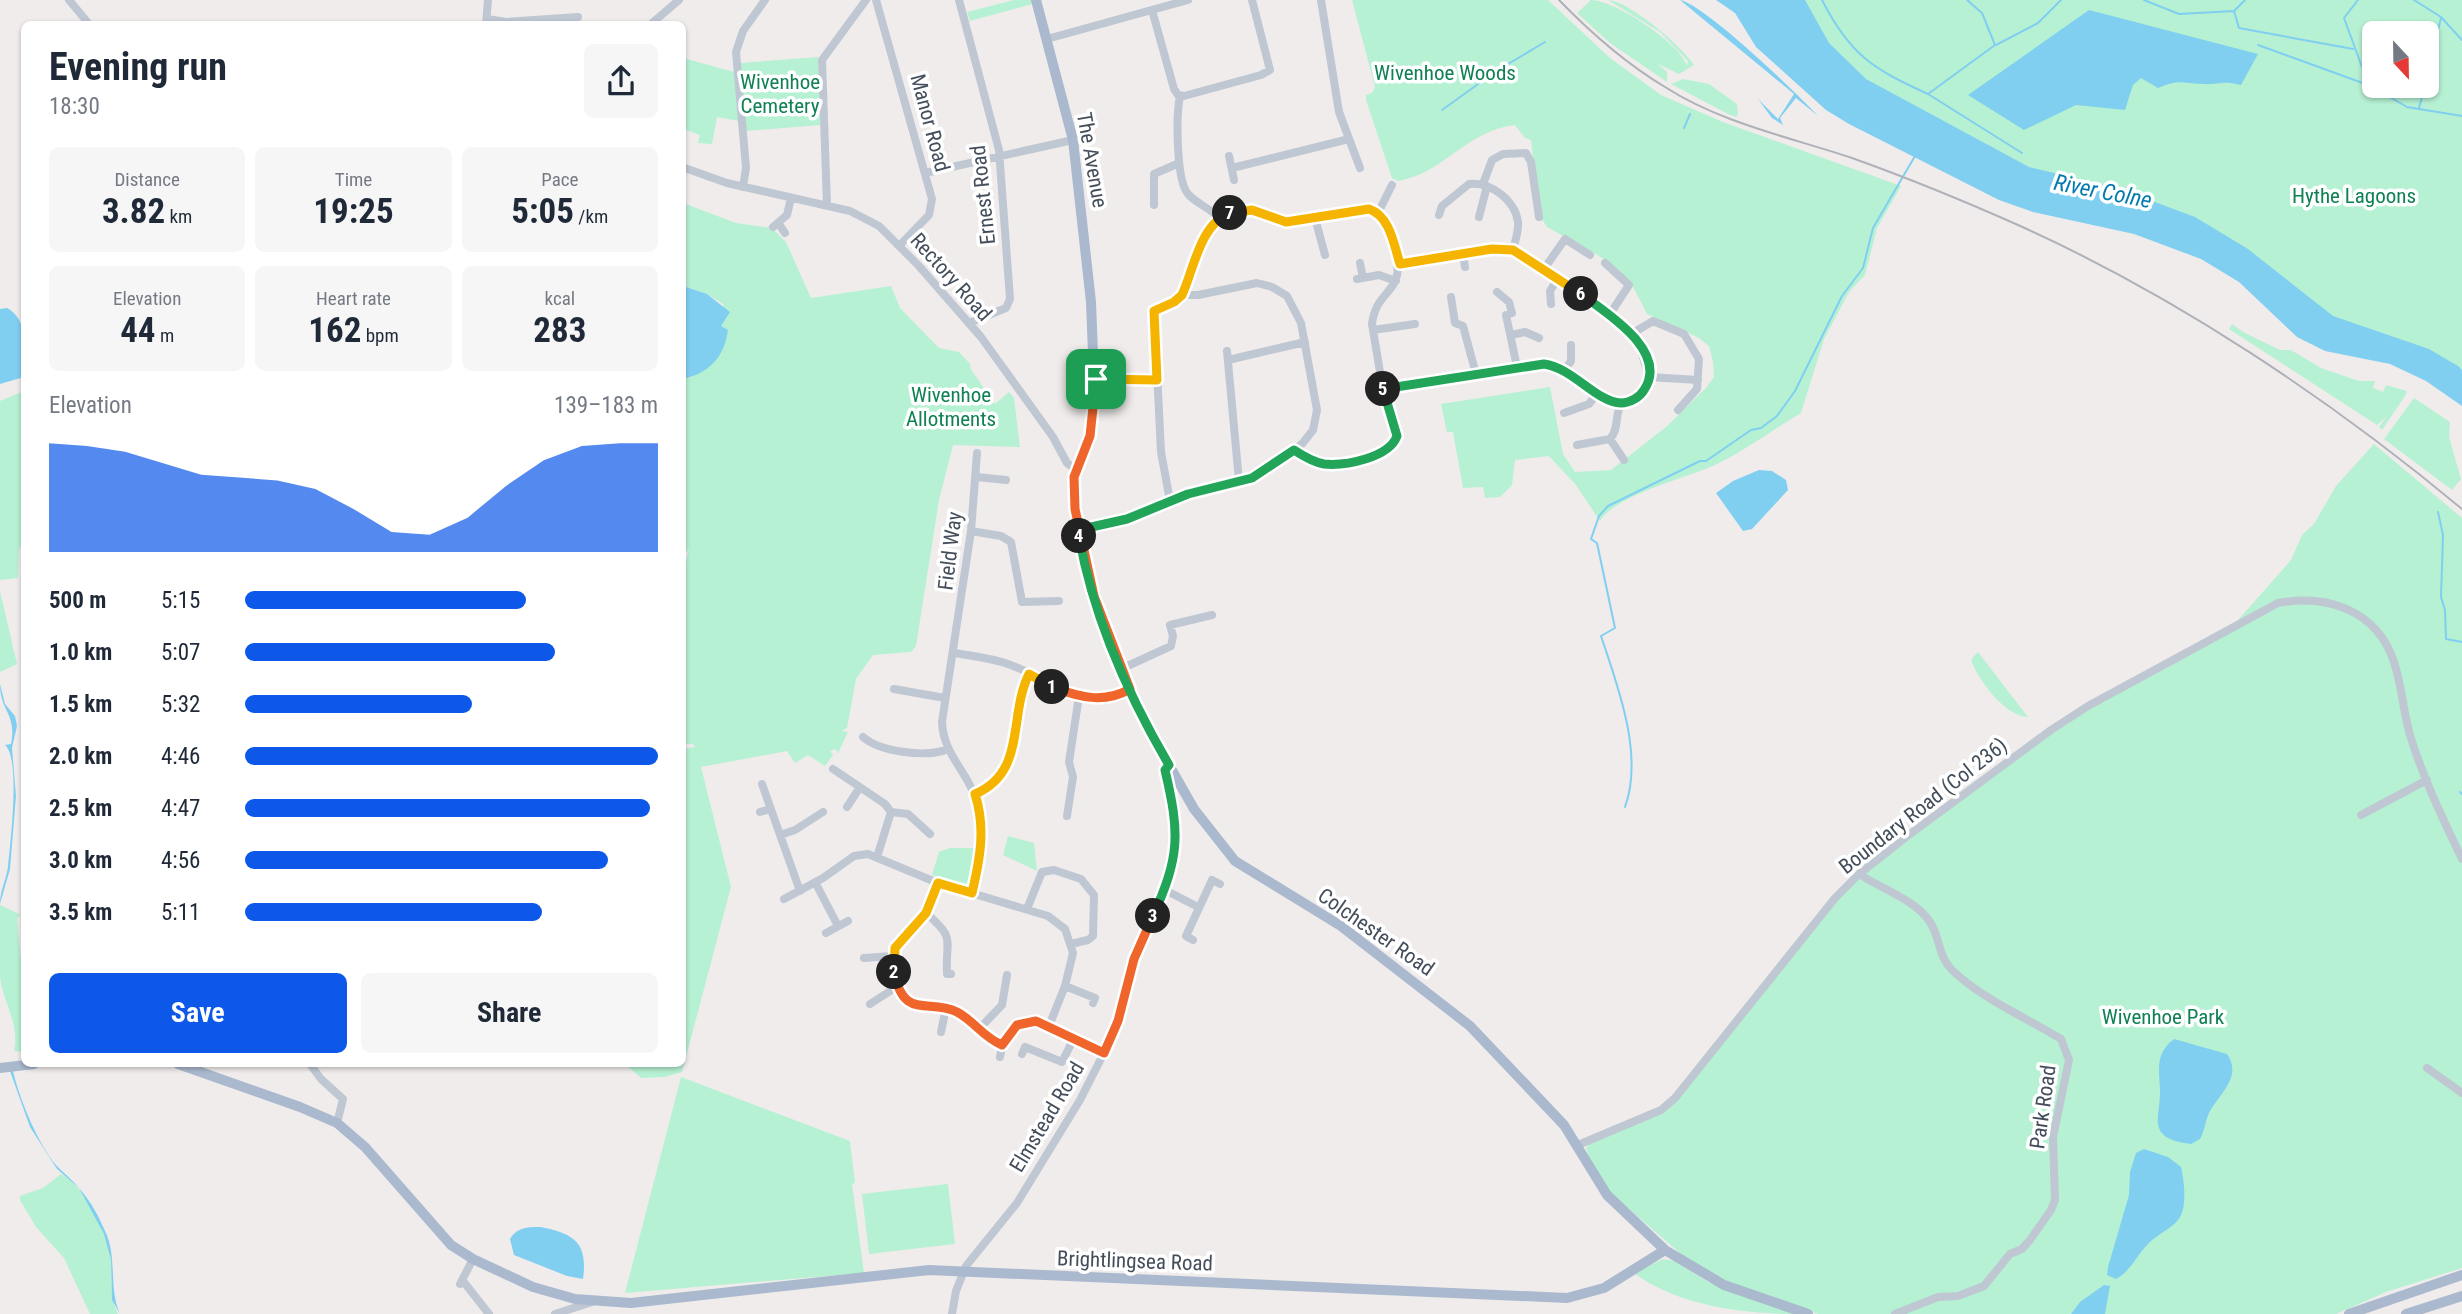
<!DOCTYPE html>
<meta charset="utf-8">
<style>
:root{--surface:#fff;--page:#f6f6f7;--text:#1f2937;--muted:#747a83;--accent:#0d58e9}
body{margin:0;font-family:"Roboto Condensed",sans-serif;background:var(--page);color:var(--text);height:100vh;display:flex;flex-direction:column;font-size:26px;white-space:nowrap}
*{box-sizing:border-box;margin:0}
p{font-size:23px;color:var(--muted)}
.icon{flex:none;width:38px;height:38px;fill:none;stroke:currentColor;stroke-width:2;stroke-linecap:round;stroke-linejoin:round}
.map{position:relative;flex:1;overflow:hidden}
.sheet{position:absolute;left:21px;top:21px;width:665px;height:1046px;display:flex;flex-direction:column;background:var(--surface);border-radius:10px;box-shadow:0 2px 5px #0004}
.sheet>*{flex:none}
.needle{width:46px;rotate:158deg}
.controls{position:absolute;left:2362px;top:21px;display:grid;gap:14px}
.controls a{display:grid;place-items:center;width:77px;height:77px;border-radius:10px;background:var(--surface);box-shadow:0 2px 5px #0004;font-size:35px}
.pin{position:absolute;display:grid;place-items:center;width:60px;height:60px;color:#fff;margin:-30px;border-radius:14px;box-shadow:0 4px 10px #0006}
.km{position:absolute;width:35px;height:35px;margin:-18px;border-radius:50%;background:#222;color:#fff;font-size:19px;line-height:35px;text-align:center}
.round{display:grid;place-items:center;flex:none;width:74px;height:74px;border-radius:10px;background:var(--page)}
.summary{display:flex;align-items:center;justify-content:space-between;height:119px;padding:0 28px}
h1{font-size:38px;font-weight:700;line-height:52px}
.stats{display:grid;grid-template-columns:repeat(3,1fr);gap:10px;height:119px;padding:7px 28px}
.stats div{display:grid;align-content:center;border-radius:10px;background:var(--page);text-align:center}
.stats b{font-size:35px;font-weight:700}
.stats small{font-size:19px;font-weight:400}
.stats p{font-size:19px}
.chart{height:196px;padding:14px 28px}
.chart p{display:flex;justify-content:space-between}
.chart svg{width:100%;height:126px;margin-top:7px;fill:var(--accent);opacity:.7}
.primary-button{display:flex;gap:14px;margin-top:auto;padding:14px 28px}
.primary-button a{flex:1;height:80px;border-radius:10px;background:var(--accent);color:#fff;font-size:28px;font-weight:700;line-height:80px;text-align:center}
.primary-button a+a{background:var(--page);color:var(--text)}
ul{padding:0 28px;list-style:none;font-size:23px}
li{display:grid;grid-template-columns:112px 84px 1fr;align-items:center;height:52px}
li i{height:18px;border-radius:9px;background:var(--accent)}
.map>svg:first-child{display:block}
.green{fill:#b6f1d3;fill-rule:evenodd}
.water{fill:#80cff1}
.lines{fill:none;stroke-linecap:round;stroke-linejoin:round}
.stream{stroke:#80cff1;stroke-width:2}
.minor{stroke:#bfc7d3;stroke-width:8}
.major{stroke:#aab9ce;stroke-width:10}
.rail{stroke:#aeb1b8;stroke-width:2}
.split-1-casing{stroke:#fff;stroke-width:14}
.split-2-casing{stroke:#fff;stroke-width:14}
.split-3-casing{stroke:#fff;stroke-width:14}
.split-4-casing{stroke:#fff;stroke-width:14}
.split-5-casing{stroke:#fff;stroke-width:14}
.split-6-casing{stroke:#fff;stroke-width:14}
.split-7-casing{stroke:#fff;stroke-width:14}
.split-8-casing{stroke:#fff;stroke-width:14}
.split-1{stroke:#f0652b;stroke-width:9}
.split-2{stroke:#f5b400;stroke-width:9}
.split-3{stroke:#f0652b;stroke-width:9}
.split-4{stroke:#22a559;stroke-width:9}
.split-5{stroke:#22a559;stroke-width:9}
.split-6{stroke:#22a559;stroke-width:9}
.split-7{stroke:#f5b400;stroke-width:9}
.split-8{stroke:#f5b400;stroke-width:9}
.labels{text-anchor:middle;stroke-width:7;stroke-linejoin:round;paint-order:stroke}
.park-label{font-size:21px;fill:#108153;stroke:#fff}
.street-label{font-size:21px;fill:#444e5b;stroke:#fff}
.water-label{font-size:23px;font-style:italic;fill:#037baf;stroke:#fff}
</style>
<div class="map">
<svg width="2462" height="1314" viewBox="0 0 2462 1314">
<rect width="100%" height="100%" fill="#f0ecec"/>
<path class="green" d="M1014,0H1032L1033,4L970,21L967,12Z
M1352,0H1548L1610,58L1661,95L1723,122L1901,186L1877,228L1865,275L1849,292L1824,339L1801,413C1774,429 1749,448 1721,462C1692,477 1616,494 1600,521L1576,485L1549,456L1515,460L1512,485L1500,497L1485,498L1483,487L1463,488L1453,432H1447L1441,404L1550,387L1563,454L1575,472L1611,470L1666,427L1706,388L1714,377L1713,362L1709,346L1699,338L1647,314L1631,283L1601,257L1547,227L1540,216L1531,140L1525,138L1515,125C1465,131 1445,173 1398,181L1392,178L1366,100V95L1372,93L1375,87Z
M1591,0C1615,0 1681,44 1687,66L1688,61L1660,32L1608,0C1629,1 1683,47 1694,65L1679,74L1658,64L1667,72V82L1610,43L1577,13Z
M1763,0H2462V383L2308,305L1952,150ZM2375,33H2427V86H2375Z
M818,57L820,125L746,131L740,63Z
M683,58L734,72L739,121L717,117L712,144L698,143L700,135L683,129Z
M1683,79L1709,84L1737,104L1738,114L1736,117L1728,114L1671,84Z
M683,203L736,223L772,228L786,242L811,298L891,286L900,308L939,348L959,352L971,365L970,368L995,404L1009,392L1014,398L1020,447L953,445L939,500L916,646L911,652L873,655L856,679L847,728L842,731L848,732L838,753L835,749L830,751L833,755L825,766L808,755L795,763L787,751L701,767L731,887L682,1072L665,1077L641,1078L625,1064H682V749L695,747L693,744H685L682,732V613L686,604L683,605L682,580L689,549L683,556V379L691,377L726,317L723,304L707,294L683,286Z
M2232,324L2243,332L2280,350H2291L2321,368L2359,381H2375L2373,388L2383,392L2386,385L2407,391L2405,396L2382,430L2379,427L2387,416L2377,425L2229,329Z
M24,391V545L19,548L18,578L0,580V401Z
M2414,398L2450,422L2449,437L2461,479L2452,490L2384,439Z
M2374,444L2462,518V1268L2386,1292L2336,1314H1818L1754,1292L1708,1273L1689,1261L1605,1188L1592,1166L1586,1148L1592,1141L1661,1110L1859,874L2051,730L2232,627L2291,560L2302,535L2314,524L2336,486Z
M0,591L17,664L0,672Z
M1978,652L2028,717C2005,716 1981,683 1972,663V658Z
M1008,836L1034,843L1037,871L1003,855Z
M950,848H976L967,887L932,875L939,852Z
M0,905L21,915L17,918L24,993V1052L14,1051C20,1023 3,1003 0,977C0,954 0,929 0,905Z
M681,1077L850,1141L855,1183L852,1184L864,1273L625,1293Z
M61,1174C85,1186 110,1234 111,1261C112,1280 109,1296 118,1314H90L64,1258L36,1227L20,1200V1196L43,1188Z
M948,1184L955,1244L869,1254L862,1194Z
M1663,1259L1674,1261L1708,1282L1797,1314C1744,1314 1678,1306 1634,1273Z"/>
<path class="water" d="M1680,0C1705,5 1797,93 1818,116L1796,98L1780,118L1783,125L1772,118L1758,99L1778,119L1794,94Z
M1716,0H1805L1829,43L1866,79L2029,167L2117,188L2195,217L2248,249L2333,316L2429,349L2458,366L2462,370V406L2426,381L2390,364L2325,351L2297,337L2239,282L2201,259L2134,234L2033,212L1999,200L1849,124L1826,110L1756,47L1735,13Z
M2089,10L2258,54L2241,85C2222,80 2219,85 2202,84C2181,83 2179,79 2158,88L2141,78L2133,85L2125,110L2076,105L2024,130L1968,95Z
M683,286L707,294L730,312L721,326L728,330C724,358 709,373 683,379Z
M7,308C30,320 25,355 24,377L0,384V309Z
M1759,470L1772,471L1786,480L1788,490L1752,529L1743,531L1716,493L1733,481Z
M0,684L5,704L15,716L17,726L12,748L16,796L10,869L0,904C0,891 6,880 8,867C10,845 21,758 5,745L11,744C17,713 0,712 0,684Z
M2174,1039L2227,1054C2243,1077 2219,1094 2209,1113C2205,1122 2205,1130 2200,1139L2191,1144C2144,1138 2161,1118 2160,1089C2159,1070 2155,1053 2174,1039Z
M10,1071H13C19,1098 41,1153 62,1171C83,1190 94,1205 105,1231C118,1258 108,1287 120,1314L112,1300L111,1260L104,1234L79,1188L57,1169L30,1127Z
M2144,1149L2168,1157L2181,1167C2184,1180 2188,1208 2178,1220C2171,1229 2156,1235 2148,1244C2135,1257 2132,1270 2116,1279L2107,1275L2108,1267L2129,1195L2130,1172L2136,1153Z
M541,1227C574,1234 588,1242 583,1279L567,1276L514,1255L510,1239C517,1227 528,1227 541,1227Z
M2104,1285L2110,1286L2105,1314H2071L2080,1302Z"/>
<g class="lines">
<path class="stream" d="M1822,0C1850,55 1873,69 1928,94
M1967,0L1982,13L1995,45L1928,94L2022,153
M2144,0L2179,14L2234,11L2245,0
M2358,0L2344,18L2362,67L2375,74
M2414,0L2441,17L2462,40
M2234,11L2239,28L2353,49
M1996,45L2038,23L2061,0
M2258,45L2371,86L2407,107L2462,116
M1508,64L1545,42
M2427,74L2441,18
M2398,86L2404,89
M2419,108L2425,86
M1442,110L1499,69
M1684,128L1690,114
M2438,512L2443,535L2441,597L2445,610L2446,639L2462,642
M2460,792L2462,794
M1625,807C1644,755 1618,687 1601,636L1615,628L1597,543L1591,539L1599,516L1608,506L1700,461H1706L1751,430L1761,428L1777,416L1795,391L1842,296L1863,268L1873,228L1915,156"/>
<path class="minor" d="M69,0L89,24
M876,0L932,199L929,215L900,245
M959,0L999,150L1010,299L1006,308L969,323
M1321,0L1339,112L1360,168
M1152,10L1174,89L1178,95L1184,96L1261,75L1270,70L1252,0
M488,19L506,22L578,17
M486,24L488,0
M651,24L679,0
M1047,39L1188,0
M1180,96C1176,115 1176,180 1188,194C1197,204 1210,208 1219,218
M1229,156L1234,180
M682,167L727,183L850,211L879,226L919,266L981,337L1053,437L1067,463L1075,469
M1232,168L1349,139
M925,173L1073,140
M1483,184L1492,160L1503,154L1526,153L1531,162L1539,217
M743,187L746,168L736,52L743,31L765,0
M827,205L822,60L866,0
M1154,205V174L1177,164
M1378,213L1392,185
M1439,215L1442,206L1469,184C1490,181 1515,200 1518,222C1519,231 1515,241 1513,250
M1479,217L1487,186
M1315,218L1325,255
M779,224L785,233
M773,227L787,215L791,198
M1463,254L1465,267
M1360,263L1363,278
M1605,263L1629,285L1610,314
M1544,269L1565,239L1590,255
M1357,279L1379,275L1396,281
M1497,292L1509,302L1512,313L1506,315L1517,367
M1451,297L1455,323L1463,326L1476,374
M1551,304L1550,291L1558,278
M1373,330L1415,324
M1633,333L1653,321L1684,334L1699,359L1697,389L1678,410
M1511,335L1525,332L1539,338
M1227,351L1239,481
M1228,360L1305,342
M1565,370L1571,361V345
M1649,377L1698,380
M1096,379L1157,380
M1383,388L1544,364C1574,369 1593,396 1622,403L1641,394L1649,377L1639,344L1626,325L1513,250L1492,249L1400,264
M1564,413L1589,404L1598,392
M1610,439L1624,460
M1577,445L1610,439C1620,428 1614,413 1622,403
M977,477L1006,480
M1170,501L1161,452L1154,311L1175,302L1182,295C1197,265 1206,198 1255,210C1270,214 1278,224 1295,222C1318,218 1351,205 1374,211C1384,217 1388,227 1391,238C1412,297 1377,283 1372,324L1384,396L1397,431L1396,441C1377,468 1320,468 1294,450
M1078,530L1127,519L1188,494L1252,478L1302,444L1313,430L1317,410L1301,323L1287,296L1272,287L1257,283L1198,295H1182
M971,531L1001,536L1011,542L1022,602L1059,601
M955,653C972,656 991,658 1008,664C1050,678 1085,715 1130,689
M1121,669L1171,646L1173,636L1170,625L1212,615
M894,689L945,698
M863,737C880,752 927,758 948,749
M833,769L885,804L891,812L877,857
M762,784L800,891
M975,794C1027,773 1008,715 1029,674
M847,807L860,787
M760,812L771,809
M891,812L908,814L930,834
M2361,815L2427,780
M1067,816L1073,777L1069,762L1079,696
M780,835L795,830L823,812
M1859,874C1880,888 1916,900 1930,922C1940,937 1938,956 1952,970C1982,999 2025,1017 2061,1039L2069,1060L2053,1137L2055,1200L2051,1210L2030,1240L2022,1249L2010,1254L1984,1286L1958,1296L1938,1297L1895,1314
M815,882L838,926
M938,883L926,913L895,948L892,963L898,986L910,1002L925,1008L955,1011L989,1039L1002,1045
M1165,890L1198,907
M972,893C979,861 988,827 975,796C965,770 943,752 942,722L971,531L977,453
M784,899L823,878L854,856L868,854L938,883L1048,916L1065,929L1073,953L1065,986L1049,1026
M1027,909L1042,872L1054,870L1081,879L1094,895L1093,936L1088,940L1071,944
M926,913C957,940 945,938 947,974H951
M826,933L848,921
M1193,940L1186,936L1212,880L1220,884
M864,958L893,956
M1065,986L1095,998L1093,1003
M870,1004L898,986
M978,1030L1002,1005L1007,975
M941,1032L946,1008
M1022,1054L1025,1047L1062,1062L1074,1038
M1000,1057C1010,993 1071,1036 1104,1053
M310,1064L321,1079L343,1099L337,1123
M2427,1068L2462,1093
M1578,1145L1661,1110L1675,1098L1835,898L1859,874L1906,837L2051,730L2088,706L2278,603C2327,594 2377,610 2394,662C2402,686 2403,711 2410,735C2423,778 2443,819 2462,859
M463,1281L489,1314
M460,1284L473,1259
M555,1314L592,1302
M952,1314L956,1291L966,1266L1017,1203L1080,1100L1113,1035L1134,959L1173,867L1176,823L1165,770L1169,765"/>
<path class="major" d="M1036,0L1073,140L1091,302L1095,405L1090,436L1075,469L1073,487L1082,551L1113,650L1148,728L1194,809L1235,861L1341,926L1470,1026L1564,1125L1607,1195L1665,1250L1724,1285L1808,1314
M178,1064L300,1107L337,1123L365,1147L451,1245L473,1259L533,1287L575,1299L631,1303L929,1270L1567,1298L1604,1288L1665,1250
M0,1068L34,1064
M2349,1314L2462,1275
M2406,1314L2462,1296"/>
<path class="rail" d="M1559,0C1591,33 1625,63 1665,87C1721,123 1789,137 1852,158C1908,178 1964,201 2018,225C2176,296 2330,399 2462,509"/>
</g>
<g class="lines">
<defs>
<path id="split-1" d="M1052,687C1079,697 1104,704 1130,689L1094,596L1075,509L1074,477L1090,436L1096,379"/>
<path id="split-2" d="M894,972L895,948L926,913L938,883L972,893C980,859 986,828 975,794C1027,772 1008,716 1029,674L1052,687"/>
<path id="split-3" d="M894,972C904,1021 928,998 957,1012C974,1021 983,1037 1002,1045L1017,1025L1036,1021L1104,1053L1118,1021L1134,959L1153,916"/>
<path id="split-4" d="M1079,536C1093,616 1128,695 1169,765L1165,770C1180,834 1180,856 1153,916"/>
<path id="split-5" d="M1079,536L1078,530L1127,519L1188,494L1252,478L1294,450C1303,456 1313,462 1324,464C1345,466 1389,458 1397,436L1383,389"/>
<path id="split-6" d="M1383,389L1544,364C1573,368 1596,402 1621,403C1630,403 1640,397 1644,390C1670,351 1605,312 1581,294"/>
<path id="split-7" d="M1230,213L1252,210L1286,222L1369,209C1390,216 1394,245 1400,264L1492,249L1513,250L1581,294"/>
<path id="split-8" d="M1096,379L1157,380L1154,311L1174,302L1182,295C1194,269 1200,224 1230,213"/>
</defs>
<use href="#split-1" class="split-1-casing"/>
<use href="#split-2" class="split-2-casing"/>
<use href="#split-3" class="split-3-casing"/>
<use href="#split-4" class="split-4-casing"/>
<use href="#split-5" class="split-5-casing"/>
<use href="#split-6" class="split-6-casing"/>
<use href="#split-7" class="split-7-casing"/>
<use href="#split-8" class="split-8-casing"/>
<use href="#split-1" class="split-1"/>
<use href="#split-2" class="split-2"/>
<use href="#split-3" class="split-3"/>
<use href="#split-4" class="split-4"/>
<use href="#split-5" class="split-5"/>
<use href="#split-6" class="split-6"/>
<use href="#split-7" class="split-7"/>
<use href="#split-8" class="split-8"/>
</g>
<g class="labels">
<g class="park-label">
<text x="1445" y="80">Wivenhoe Woods</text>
<text x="780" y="89">Wivenhoe<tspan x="780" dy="24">Cemetery</tspan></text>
<text x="2354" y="203">Hythe Lagoons</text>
<text x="951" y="402">Wivenhoe<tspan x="951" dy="24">Allotments</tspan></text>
<text x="2163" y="1024">Wivenhoe Park</text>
</g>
<g class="street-label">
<text transform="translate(930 123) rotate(75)" y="7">Manor Road</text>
<text transform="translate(1092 160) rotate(80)" y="7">The Avenue</text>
<text transform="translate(983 195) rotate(-96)" y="7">Ernest Road</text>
<text transform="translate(951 277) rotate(48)" y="7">Rectory Road</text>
<text transform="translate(950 551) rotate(-83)" y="7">Field Way</text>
<text transform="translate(1923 806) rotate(-38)" y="7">Boundary Road (Col 236)</text>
<text transform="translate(1376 932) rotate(35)" y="7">Colchester Road</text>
<text transform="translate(2043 1107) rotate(-82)" y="7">Park Road</text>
<text transform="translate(1047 1117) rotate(-59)" y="7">Elmstead Road</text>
<text transform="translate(1135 1261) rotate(2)" y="7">Brightlingsea Road</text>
</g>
<g class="water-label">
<text transform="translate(2103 191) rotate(11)" y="8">River Colne</text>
</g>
</g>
</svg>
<div class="controls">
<a><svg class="needle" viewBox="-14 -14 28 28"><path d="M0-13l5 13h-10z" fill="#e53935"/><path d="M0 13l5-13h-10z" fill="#747a83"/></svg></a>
</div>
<div class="pin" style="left:1096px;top:379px;background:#1e9e55"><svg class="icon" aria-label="arrive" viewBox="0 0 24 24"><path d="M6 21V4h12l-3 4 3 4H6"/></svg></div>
<b class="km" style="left:1052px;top:687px">1</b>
<b class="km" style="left:894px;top:972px">2</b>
<b class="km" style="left:1153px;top:916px">3</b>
<b class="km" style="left:1079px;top:536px">4</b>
<b class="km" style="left:1383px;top:389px">5</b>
<b class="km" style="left:1581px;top:294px">6</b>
<b class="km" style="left:1230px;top:213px">7</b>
<section class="sheet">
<div class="summary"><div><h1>Evening run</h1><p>18:30</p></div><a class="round"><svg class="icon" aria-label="share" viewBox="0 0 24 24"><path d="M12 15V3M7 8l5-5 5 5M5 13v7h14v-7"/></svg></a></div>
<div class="stats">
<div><p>Distance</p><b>3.82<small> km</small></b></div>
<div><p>Time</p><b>19:25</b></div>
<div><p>Pace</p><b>5:05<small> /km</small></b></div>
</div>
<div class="stats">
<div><p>Elevation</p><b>44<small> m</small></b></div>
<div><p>Heart rate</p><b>162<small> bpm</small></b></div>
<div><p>kcal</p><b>283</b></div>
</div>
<div class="chart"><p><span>Elevation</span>139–183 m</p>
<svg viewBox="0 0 160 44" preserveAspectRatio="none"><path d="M0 44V6L10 7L20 9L30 13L40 17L50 18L60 19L70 22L80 29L90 37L100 38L110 32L120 21L130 12L140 7L150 6L160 6V44z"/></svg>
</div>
<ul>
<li><b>500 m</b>5:15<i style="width:68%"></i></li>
<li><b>1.0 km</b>5:07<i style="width:75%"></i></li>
<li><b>1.5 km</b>5:32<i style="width:55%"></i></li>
<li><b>2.0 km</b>4:46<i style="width:100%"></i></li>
<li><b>2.5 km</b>4:47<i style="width:98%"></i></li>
<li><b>3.0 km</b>4:56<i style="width:88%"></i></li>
<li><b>3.5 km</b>5:11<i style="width:72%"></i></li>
</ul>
<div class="primary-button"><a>Save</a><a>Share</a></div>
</section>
</div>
